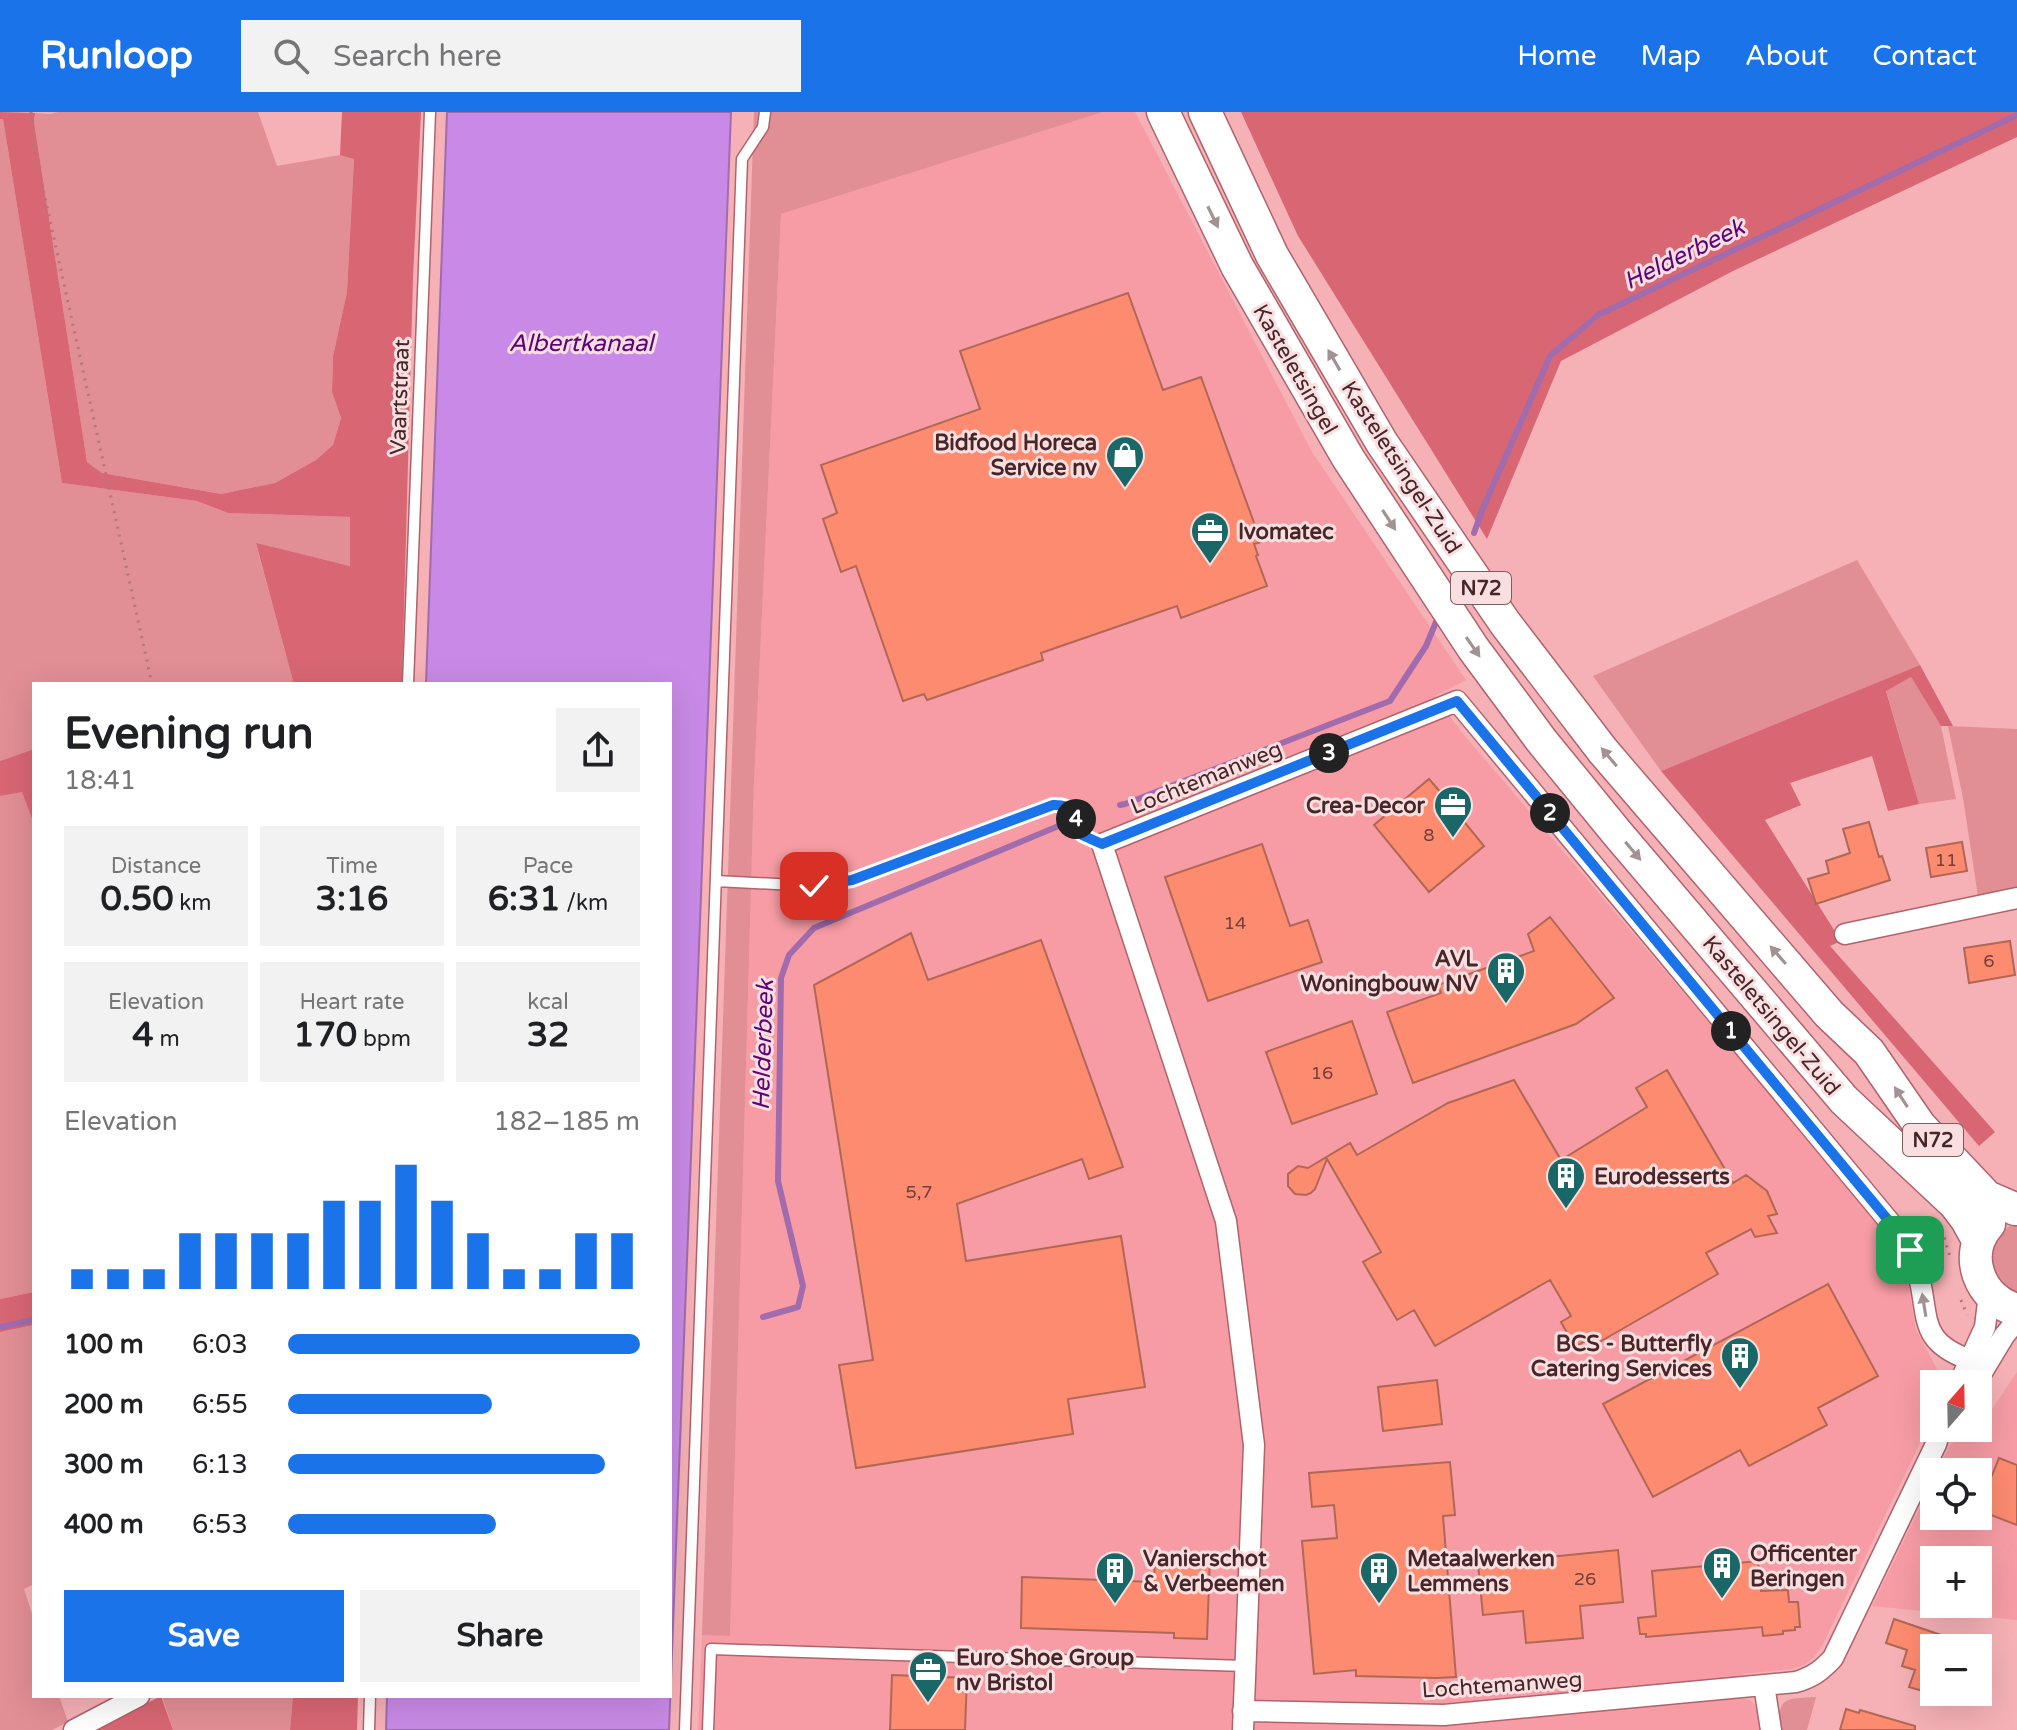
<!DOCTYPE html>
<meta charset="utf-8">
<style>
:root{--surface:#fff;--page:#f2f2f2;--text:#202124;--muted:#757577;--accent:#1a73e8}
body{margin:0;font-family:"Varela Round",sans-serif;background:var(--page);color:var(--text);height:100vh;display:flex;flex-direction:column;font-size:30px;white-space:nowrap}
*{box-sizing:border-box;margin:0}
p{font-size:26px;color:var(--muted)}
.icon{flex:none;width:44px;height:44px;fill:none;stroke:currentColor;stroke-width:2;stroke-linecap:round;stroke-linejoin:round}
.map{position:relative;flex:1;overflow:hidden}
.side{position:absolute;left:32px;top:570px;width:640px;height:1016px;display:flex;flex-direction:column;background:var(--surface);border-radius:0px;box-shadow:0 8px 32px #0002}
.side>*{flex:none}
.needle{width:52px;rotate:20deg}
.fabs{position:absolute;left:1920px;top:1258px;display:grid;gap:16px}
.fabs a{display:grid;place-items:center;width:72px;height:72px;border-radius:0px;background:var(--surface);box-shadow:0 8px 32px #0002;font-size:40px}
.pin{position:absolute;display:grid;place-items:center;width:68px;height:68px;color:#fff;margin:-34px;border-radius:16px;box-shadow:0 4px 12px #0006}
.km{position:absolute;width:40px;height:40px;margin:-20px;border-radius:50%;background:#222;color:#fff;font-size:22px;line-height:40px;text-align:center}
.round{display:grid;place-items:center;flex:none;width:84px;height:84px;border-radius:0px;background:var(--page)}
.headline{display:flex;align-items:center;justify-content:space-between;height:136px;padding:0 32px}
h1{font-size:44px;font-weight:800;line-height:60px}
.stats{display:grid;grid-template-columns:repeat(3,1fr);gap:12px;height:136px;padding:8px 32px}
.stats div{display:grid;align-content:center;border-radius:0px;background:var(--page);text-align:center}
.stats b{font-size:34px;font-weight:800}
.stats small{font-size:22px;font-weight:400}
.stats p{font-size:22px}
.chart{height:224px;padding:16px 32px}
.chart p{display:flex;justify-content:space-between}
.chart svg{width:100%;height:144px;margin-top:8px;stroke:var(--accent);stroke-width:6}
.action{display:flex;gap:16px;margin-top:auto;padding:16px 32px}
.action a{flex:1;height:92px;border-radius:0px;background:var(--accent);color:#fff;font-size:32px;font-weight:800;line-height:92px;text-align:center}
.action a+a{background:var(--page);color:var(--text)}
ul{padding:0 32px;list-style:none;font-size:26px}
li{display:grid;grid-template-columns:128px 96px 1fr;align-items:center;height:60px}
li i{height:20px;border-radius:10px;background:var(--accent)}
header{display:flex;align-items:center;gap:48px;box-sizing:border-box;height:112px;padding:0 40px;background:var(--accent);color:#fff}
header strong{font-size:38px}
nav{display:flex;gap:44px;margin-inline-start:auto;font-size:28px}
.search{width:560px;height:72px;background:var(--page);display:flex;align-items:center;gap:20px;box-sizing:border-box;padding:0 28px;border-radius:0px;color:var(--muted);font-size:30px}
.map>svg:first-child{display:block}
.built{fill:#f79ca4;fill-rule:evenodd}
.green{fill:#e28e95}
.forest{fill:#d86673}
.water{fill:#c88ae6;stroke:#a16cad;stroke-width:2}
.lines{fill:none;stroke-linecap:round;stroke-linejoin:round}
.stream{stroke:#a16cad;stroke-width:6}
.building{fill:#fd8b70;stroke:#b16756;stroke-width:2}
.service-casing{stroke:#b0636a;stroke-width:13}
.minor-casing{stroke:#b0636a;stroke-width:23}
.primary-casing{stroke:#b0636a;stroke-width:35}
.path{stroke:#ae787d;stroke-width:3;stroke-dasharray:2 6;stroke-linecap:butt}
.service{stroke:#fff;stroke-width:10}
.minor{stroke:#fff;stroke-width:20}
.primary{stroke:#fff;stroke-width:32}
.oneway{fill:#a39294}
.route-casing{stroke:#fff;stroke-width:16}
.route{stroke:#1a73e8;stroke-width:10}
.labels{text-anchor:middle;stroke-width:6;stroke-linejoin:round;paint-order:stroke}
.number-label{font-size:18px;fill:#743f3b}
.shield{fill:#fadfe0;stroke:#7d5e60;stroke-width:2}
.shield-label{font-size:20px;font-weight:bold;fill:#472629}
.street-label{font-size:22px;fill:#472629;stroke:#fadfe0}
.poi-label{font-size:22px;font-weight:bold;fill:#472629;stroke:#fadfe0;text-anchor:start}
.water-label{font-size:24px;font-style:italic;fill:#5d037a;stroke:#fadfe0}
</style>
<header>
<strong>Runloop</strong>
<div class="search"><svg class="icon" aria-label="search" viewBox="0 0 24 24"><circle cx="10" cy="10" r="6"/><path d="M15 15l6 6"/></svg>Search here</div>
<nav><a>Home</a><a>Map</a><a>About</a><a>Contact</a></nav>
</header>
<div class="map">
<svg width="2017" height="1618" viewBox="0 0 2017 1618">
<rect width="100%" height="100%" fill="#f5b1b6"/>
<path class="built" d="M1103,0H1135L1312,340L1466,568L1435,584L1460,618L1888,1121L1893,1143L1908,1170L1916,1218L1936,1255L1939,1266L1940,1272H1934V1302L1822,1534L1814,1545L1804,1553L1792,1557L1744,1562L1736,1566L1738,1586L1750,1588L1756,1594L1762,1618H698L702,1523L730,1524L754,670L781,102Z
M2017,1260V1508L1872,1494L1934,1367V1404H1978V1360H1937L1950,1333L1964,1322L1980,1315ZM1934,1448H1978V1492H1934Z"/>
<path class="green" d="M58,0H258L277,54L340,43L354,46L347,180L333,244L332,280L341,306L333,333L316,348L275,371L221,382L102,361L87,350L34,10L35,1L50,2Z
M754,0H1103L781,102L754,670L730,1524L702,1523Z
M0,7H3L62,371L197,389L228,401L350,405L351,454L256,432L293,569L282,572H34V637L0,649Z
M1857,448L1920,553L1661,659L1593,564Z
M1911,565L1941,614L1956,687L1919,692L1886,578Z
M1948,614L2017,617V777L1978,784L1963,686Z
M22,679L34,712V1180L0,1187V684Z
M2017,1111V1182C2013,1180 2008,1179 2005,1176C1981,1158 1990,1120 2017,1111Z
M34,1213V1472L24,1477L34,1508V1584H59L68,1610L52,1618H0V1220Z
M162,1584H293L290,1618H173Z
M1816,1585L1807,1618H1780C1777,1584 1786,1587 1816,1585Z"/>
<path class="forest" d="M0,0L35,1L34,10L87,350L102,361L221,382L275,371L316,348L333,333L341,306L332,280L333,244L347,180L354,47L340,43L342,0H421L413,166L402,572H282L293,569L256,431L350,454V405L228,401L197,389L62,371L3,7H0Z
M1241,0H2017V25L1733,159L1561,249L1487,427L1298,124Z
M1920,553L1953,614H1941L1911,565L1886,579L1919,692L1888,699L1872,644L1790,671L1801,693L1765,708L1841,829L1830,834L1995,1020L1979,1034L1661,659Z
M34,637V712L22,680L0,684V649Z
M34,1180V1213L0,1220V1187Z
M161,1584L173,1618H96Z
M293,1584H358L357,1618H290Z"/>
<path class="water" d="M447,0H731L669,1618H386L387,1584H670V572H426Z"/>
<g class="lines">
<path class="stream" d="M1474,421L1483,396L1550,244L1598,203L2017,3
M1120,693L1125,692L1390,589L1426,534L1436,510
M763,1205L798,1195L803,1174L778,1069L781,866L789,843L814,816L1061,713
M0,1215L34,1208"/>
</g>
<path class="building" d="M1128,181L1163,278L1201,265L1261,430L1254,432L1258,443L1256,444L1267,474L1181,506L1177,494L1041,541L1043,548L927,588L924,582L903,589L856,454L841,460L823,407L837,401L821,353L980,297L960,239Z
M1429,667L1448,689L1450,687L1460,699L1457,701L1484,734L1429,780L1374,713Z
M1869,710L1879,745L1882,744L1890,768L1816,792L1808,767L1829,761L1826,749L1850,741L1843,717Z
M1962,730L1967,759L1931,765L1926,736Z
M1262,732L1290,814L1308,808L1322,850L1208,889L1165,765Z
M1550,805L1614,886L1576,912L1413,971L1387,900L1441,881L1438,873L1534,839L1528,822Z
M911,821L928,868L1041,828L1123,1055L1089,1067L1082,1047L957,1092L966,1149L1121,1124L1145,1275L1068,1287L1073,1322L856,1356L839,1253L873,1248L814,873Z
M2010,829L2015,863L1969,871L1964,836Z
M1352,909L1377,982L1292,1012L1266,940Z
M1667,958L1733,1071L1746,1063L1767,1079L1777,1102L1768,1104L1777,1121L1755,1125L1751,1117L1706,1141L1718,1162L1589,1236L1585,1229L1575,1235L1561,1210L1571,1204L1550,1168L1435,1234L1414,1198L1397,1208L1363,1150L1381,1140L1327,1047L1315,1077L1311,1081L1306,1083L1295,1082L1288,1074V1062L1298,1054L1308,1056L1350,1031L1357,1043L1448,991L1514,968L1561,1048L1647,995L1636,976Z
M1828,1172L1878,1264L1818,1296L1827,1313L1749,1354L1740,1338L1653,1385L1603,1292Z
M1437,1268L1442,1312L1383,1319L1378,1275Z
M1999,1346L2017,1353V1413L1978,1398Z
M1450,1350L1455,1403L1443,1404L1456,1565L1436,1566L1356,1564V1558L1314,1562L1302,1429L1337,1426L1334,1393L1312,1395L1309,1361Z
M1618,1438L1623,1490L1580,1494L1583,1526L1526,1531L1523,1499L1483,1503L1478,1452Z
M1155,1442L1210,1444L1207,1527L1174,1526V1521L1021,1516L1022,1465L1154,1470Z
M1758,1449L1761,1479L1788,1478L1789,1490H1798L1800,1515H1795V1518L1783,1519V1522L1763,1524L1762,1515L1646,1525V1522H1640L1638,1506L1656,1504L1652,1459Z
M1894,1507L1944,1524L1940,1536H1934V1561L1930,1576L1925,1575L1923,1579L1909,1575L1915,1558L1902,1554L1907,1538L1886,1531Z
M892,1563L967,1566L965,1618H890Z
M1846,1597L1859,1601L1860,1598L1915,1614V1618H1840Z"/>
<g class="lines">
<defs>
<path id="service" d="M408,572L430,0
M716,769L814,774L852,768L1053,693C1076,692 1076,705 1082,723L1102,732
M369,1618L370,1584
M685,1618L742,47L763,15L765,0
M708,1618L711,1537L1245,1554"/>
<path id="minor" d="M1845,822L2017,786
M1959,1272L1985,1215L1989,1182
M1975,1272L2004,1224L2017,1208
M1764,1573L1771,1618
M1243,1599L1444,1603L1796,1570C1813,1565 1822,1558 1833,1546L1936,1332L1941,1316
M74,1618L139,1584
M1243,1618L1254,1333L1226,1109L1102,732L1457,589L1898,1120C1907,1134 1914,1146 1918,1161C1930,1205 1917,1229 1970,1248"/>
<path id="primary" d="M1163,0L1237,154L1348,346L1473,536L1541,628L1617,721L1844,988L1955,1092L1967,1108L1978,1128
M1205,0L1272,143L1382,331L1505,511L1603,639L1829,902L1869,940L1920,1014L1987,1085L2015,1097
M1989,1112C1962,1142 1979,1188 2017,1198"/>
</defs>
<use href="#service" class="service-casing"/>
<use href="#minor" class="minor-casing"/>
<use href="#primary" class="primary-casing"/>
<path class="path" d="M31,0L33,31L152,572
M1942,1118L1950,1145
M1932,1140L1947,1136
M1961,1188L1967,1203
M1978,1305L1991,1285"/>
<use href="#service" class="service"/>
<use href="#minor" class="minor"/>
<use href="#primary" class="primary"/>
</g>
<defs><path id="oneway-solid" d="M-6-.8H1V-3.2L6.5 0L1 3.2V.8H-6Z" transform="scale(2)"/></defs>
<g class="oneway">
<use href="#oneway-solid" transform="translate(1213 105) rotate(64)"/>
<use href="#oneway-solid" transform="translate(1334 248) rotate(-120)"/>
<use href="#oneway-solid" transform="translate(1389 408) rotate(57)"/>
<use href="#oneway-solid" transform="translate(1473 535) rotate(55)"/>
<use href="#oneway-solid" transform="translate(1609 645) rotate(-130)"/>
<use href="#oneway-solid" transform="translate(1633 739) rotate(50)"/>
<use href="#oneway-solid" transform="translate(1778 843) rotate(-131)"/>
<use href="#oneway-solid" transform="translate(1901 985) rotate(-123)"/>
<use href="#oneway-solid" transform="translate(1924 1193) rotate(-99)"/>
</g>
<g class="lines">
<defs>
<path id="route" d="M814,774L852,768L1053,693C1076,692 1076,705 1082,723L1102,732L1457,589L1898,1120L1910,1138"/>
</defs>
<use href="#route" class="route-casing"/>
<use href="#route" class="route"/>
</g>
<defs>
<symbol id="shop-pin" viewBox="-11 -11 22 30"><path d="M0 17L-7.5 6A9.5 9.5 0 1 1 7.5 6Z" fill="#1a6767" stroke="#fadfe0"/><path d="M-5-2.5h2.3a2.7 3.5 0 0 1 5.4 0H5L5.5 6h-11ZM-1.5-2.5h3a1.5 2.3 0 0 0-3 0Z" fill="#fff"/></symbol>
<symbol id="office-pin" viewBox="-11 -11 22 30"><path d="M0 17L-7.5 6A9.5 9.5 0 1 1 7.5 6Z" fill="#1a6767" stroke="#fadfe0"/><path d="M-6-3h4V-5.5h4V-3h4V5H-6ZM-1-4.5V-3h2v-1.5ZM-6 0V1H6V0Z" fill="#fff"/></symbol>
<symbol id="building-pin" viewBox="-11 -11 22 30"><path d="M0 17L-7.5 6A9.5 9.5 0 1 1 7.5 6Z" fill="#1a6767" stroke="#fadfe0"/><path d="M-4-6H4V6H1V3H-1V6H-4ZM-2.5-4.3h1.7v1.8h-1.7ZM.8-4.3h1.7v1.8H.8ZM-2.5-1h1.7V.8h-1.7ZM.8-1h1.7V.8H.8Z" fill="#fff"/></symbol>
</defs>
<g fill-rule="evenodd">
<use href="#shop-pin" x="1103" y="321" width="44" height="60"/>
<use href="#office-pin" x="1188" y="397" width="44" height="60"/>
<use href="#office-pin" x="1431" y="671" width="44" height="60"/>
<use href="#building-pin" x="1484" y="837" width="44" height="60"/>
<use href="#building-pin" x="1544" y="1042" width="44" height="60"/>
<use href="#building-pin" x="1718" y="1222" width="44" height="60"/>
<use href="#building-pin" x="1700" y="1432" width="44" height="60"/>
<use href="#building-pin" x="1093" y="1437" width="44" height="60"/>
<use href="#building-pin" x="1357" y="1437" width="44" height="60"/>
<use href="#office-pin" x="906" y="1536" width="44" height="60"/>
</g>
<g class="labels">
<g class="number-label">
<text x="1429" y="729">8</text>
<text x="1946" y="754">11</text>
<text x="1235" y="817">14</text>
<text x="1989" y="855">6</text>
<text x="1322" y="967">16</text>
<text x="919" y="1086">5,7</text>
<text x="1585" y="1473">26</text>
</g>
<g class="shield">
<rect x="1451" y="460" width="60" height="32" rx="6"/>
<rect x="1903" y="1012" width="60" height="32" rx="6"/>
</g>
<g class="shield-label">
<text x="1481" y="483">N72</text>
<text x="1933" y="1035">N72</text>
</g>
<g class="street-label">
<text transform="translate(1296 257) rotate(60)" y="8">Kasteletsingel</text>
<text transform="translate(399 285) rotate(-88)" y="8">Vaartstraat</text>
<text transform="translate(1402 355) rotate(57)" y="8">Kasteletsingel-Zuid</text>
<text transform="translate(1206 665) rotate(-22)" y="8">Lochtemanweg</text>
<text transform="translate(1772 903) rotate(50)" y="8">Kasteletsingel-Zuid</text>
<text transform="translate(1502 1572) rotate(-4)" y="8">Lochtemanweg</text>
</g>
<g class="poi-label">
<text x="1097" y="338" text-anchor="end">Bidfood Horeca<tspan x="1097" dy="25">Service nv</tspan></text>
<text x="1238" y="427">Ivomatec</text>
<text x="1425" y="701" text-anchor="end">Crea-Decor</text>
<text x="1478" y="854" text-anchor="end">AVL<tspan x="1478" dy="25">Woningbouw NV</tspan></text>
<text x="1594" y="1072">Eurodesserts</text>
<text x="1712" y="1239" text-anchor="end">BCS - Butterfly<tspan x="1712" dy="25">Catering Services</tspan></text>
<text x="1750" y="1449">Officenter<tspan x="1750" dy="25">Beringen</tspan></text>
<text x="1143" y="1454">Vanierschot<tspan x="1143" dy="25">&amp; Verbeemen</tspan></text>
<text x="1407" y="1454">Metaalwerken<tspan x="1407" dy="25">Lemmens</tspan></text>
<text x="956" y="1553">Euro Shoe Group<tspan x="956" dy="25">nv Bristol</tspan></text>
</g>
<g class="water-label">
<text transform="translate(1684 142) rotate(-26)" y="8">Helderbeek</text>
<text x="581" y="239">Albertkanaal</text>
<text transform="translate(763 933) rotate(-88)" y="8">Helderbeek</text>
</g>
</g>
</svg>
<div class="fabs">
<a><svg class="needle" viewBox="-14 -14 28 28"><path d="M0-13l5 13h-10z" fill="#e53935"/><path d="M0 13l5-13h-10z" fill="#757577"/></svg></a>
<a><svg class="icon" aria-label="locate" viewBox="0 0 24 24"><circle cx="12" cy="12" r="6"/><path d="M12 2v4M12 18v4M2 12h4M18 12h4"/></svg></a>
<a>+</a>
<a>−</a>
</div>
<div class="pin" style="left:1910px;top:1138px;background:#1e9e55"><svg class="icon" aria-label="arrive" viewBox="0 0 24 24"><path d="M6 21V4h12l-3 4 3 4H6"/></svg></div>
<div class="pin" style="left:814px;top:774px;background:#d93025"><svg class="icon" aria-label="check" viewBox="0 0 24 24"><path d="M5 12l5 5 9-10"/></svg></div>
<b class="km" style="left:1731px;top:919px">1</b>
<b class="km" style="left:1550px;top:701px">2</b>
<b class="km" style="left:1329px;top:641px">3</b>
<b class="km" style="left:1076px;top:707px">4</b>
<section class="side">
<div class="headline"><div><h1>Evening run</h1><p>18:41</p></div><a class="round"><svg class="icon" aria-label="share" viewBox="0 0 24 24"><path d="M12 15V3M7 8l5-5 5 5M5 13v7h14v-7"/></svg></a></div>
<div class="stats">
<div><p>Distance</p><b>0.50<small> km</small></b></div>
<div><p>Time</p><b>3:16</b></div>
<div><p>Pace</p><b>6:31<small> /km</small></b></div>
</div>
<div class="stats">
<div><p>Elevation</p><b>4<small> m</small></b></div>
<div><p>Heart rate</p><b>170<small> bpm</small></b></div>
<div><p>kcal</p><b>32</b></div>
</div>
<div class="chart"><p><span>Elevation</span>182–185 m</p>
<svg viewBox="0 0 160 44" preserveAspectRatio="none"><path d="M5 44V38M15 44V38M25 44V38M35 44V27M45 44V27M55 44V27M65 44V27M75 44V17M85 44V17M95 44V6M105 44V17M115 44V27M125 44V38M135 44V38M145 44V27M155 44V27"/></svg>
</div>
<ul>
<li><b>100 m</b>6:03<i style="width:100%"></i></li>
<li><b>200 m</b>6:55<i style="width:58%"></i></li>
<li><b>300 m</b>6:13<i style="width:90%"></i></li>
<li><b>400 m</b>6:53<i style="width:59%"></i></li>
</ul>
<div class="action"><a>Save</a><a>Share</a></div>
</section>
</div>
